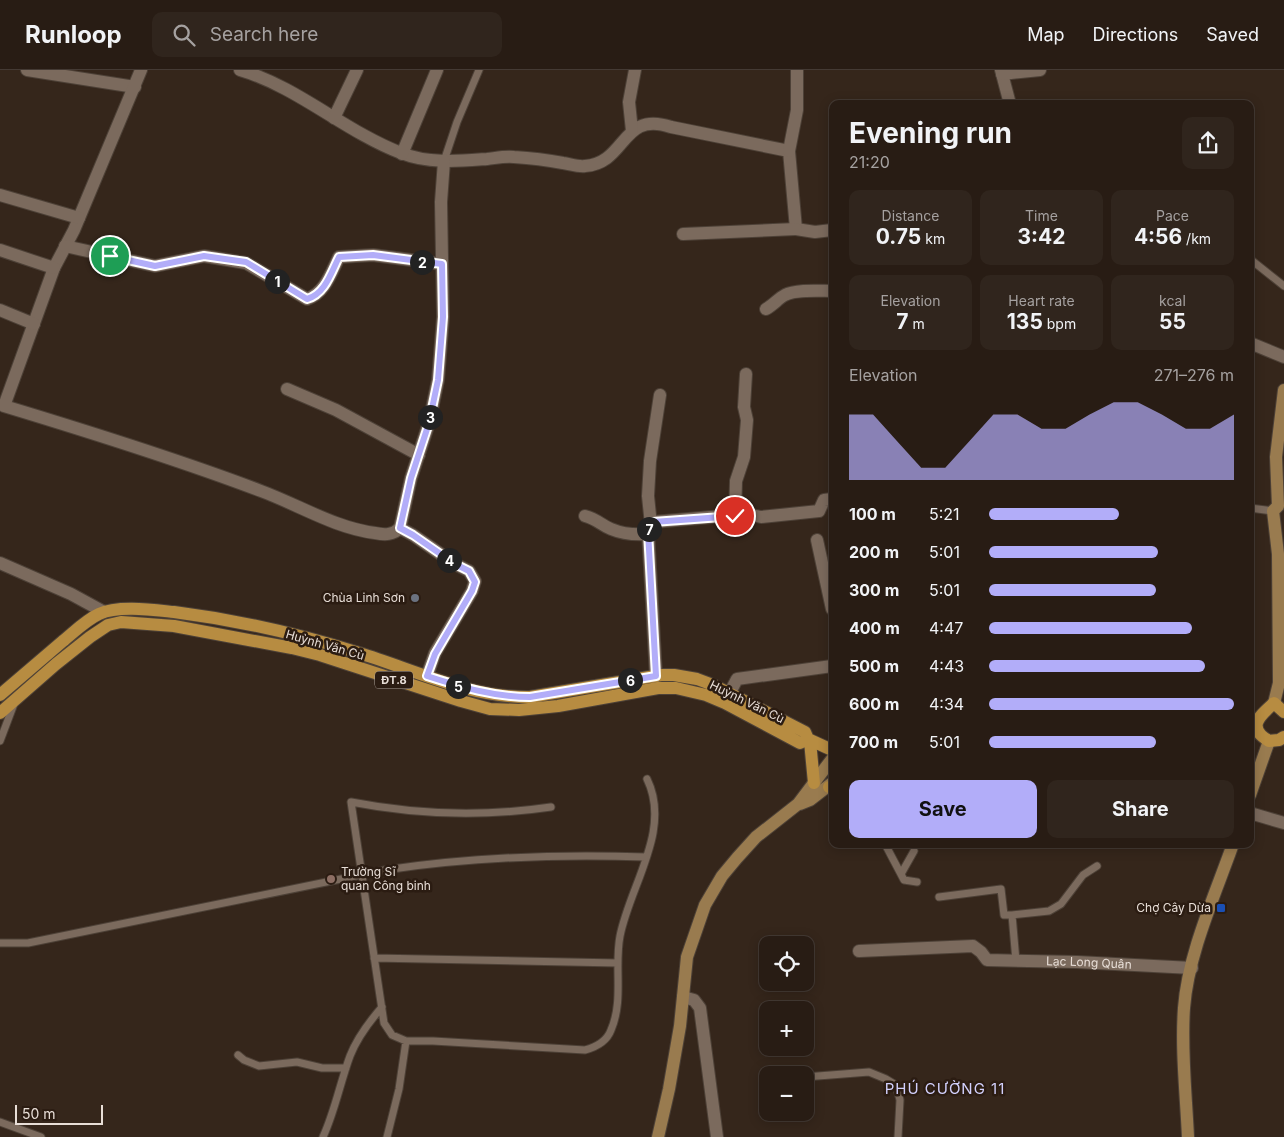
<!DOCTYPE html>
<meta charset="utf-8">
<style>
:root{--surface:#281c14;--page:#30251d;--text:#f1f3f6;--muted:#a5a1a0;--line:#443a34;--accent:#b2adf9}
body{margin:0;font-family:Inter,sans-serif;background:var(--page);color:var(--text);height:100vh;display:flex;flex-direction:column;font-size:19px;white-space:nowrap}
*{box-sizing:border-box;margin:0}
p{font-size:16px;color:var(--muted)}
.icon{flex:none;width:28px;height:28px;fill:none;stroke:currentColor;stroke-width:2;stroke-linecap:round;stroke-linejoin:round}
.map{position:relative;flex:1;overflow:hidden}
.sheet{position:absolute;left:829px;top:30px;width:425px;height:748px;display:flex;flex-direction:column;background:var(--surface);border-radius:10px;box-shadow:0 2px 12px #0003,0 0 0 1px var(--line)}
.sheet>*{flex:none}
.controls{position:absolute;left:759px;top:866px;display:grid;gap:10px}
.controls a{display:grid;place-items:center;width:55px;height:55px;border-radius:10px;background:var(--surface);box-shadow:0 2px 12px #0003,0 0 0 1px var(--line);font-size:25px}
.scale{position:absolute;left:15px;bottom:12px;width:88px;box-sizing:border-box;padding-left:5px;border:2px solid #e8ded7;border-top:0;font-size:14px;line-height:18px;white-space:nowrap;color:#e8ded7;-webkit-text-stroke:4px #2b1c12;paint-order:stroke}
.pin{position:absolute;display:grid;place-items:center;width:42px;height:42px;color:#fff;margin:-21px;border:2px solid #fff;border-radius:50%;box-shadow:0 1px 5px #0007}
.km{position:absolute;width:25px;height:25px;margin:-12px;border-radius:50%;background:#222;color:#fff;font-size:14px;line-height:25px;text-align:center}
.round{display:grid;place-items:center;flex:none;width:52px;height:52px;border-radius:10px;background:var(--page)}
.overview{display:flex;align-items:center;justify-content:space-between;height:85px;padding:0 20px}
h1{font-size:28px;font-weight:700;line-height:38px}
.figures{display:grid;grid-template-columns:repeat(3,1fr);gap:8px;height:85px;padding:5px 20px}
.figures div{display:grid;align-content:center;border-radius:10px;background:var(--page);text-align:center}
.figures b{font-size:21px;font-weight:700}
.figures small{font-size:14px;font-weight:400}
.figures p{font-size:14px}
.chart{height:140px;padding:10px 20px}
.chart p{display:flex;justify-content:space-between}
.chart svg{width:100%;height:90px;margin-top:5px;fill:var(--accent);opacity:.7}
.action{display:flex;gap:10px;margin-top:auto;padding:10px 20px}
.action a{flex:1;height:58px;border-radius:10px;background:var(--accent);color:#111;font-size:20px;font-weight:700;line-height:58px;text-align:center}
.action a+a{background:var(--page);color:var(--text)}
ul{padding:0 20px;list-style:none;font-size:16px}
li{display:grid;grid-template-columns:80px 60px 1fr;align-items:center;height:38px}
li i{height:12px;border-radius:6px;background:var(--accent)}
header{display:flex;align-items:center;gap:30px;box-sizing:border-box;height:70px;padding:0 25px;background:var(--surface);border-bottom:1px solid var(--line)}
header strong{font-size:24px}
nav{display:flex;gap:28px;margin-inline-start:auto;font-size:18px}
.search{width:350px;height:45px;background:var(--page);display:flex;align-items:center;gap:12px;box-sizing:border-box;padding:0 18px;border-radius:10px;color:var(--muted);font-size:19px}
.map>svg:first-child{display:block}
.lines{fill:none;stroke-linecap:round;stroke-linejoin:round}
.lane-casing{stroke:#4d4137;stroke-width:9}
.street-casing{stroke:#4d4137;stroke-width:14}
.secondary-casing{stroke:#4d4137;stroke-width:14}
.primary-casing{stroke:#4d4137;stroke-width:14}
.lane{stroke:#7b6a5d;stroke-width:7}
.street{stroke:#7b6a5d;stroke-width:12}
.secondary{stroke:#997b4f;stroke-width:12}
.primary{stroke:#b78c41;stroke-width:12}
.route-casing{stroke:#fff;stroke-width:10}
.route{stroke:#b2adf9;stroke-width:6}
.worship-dot{fill:#6b7280;stroke:#2b1c12;stroke-width:2}
.education-dot{fill:#8d6e63;stroke:#2b1c12;stroke-width:2}
.transit-dot{fill:#1a4fb4;stroke:#2b1c12;stroke-width:2}
.labels{text-anchor:middle;stroke-width:5;stroke-linejoin:round;paint-order:stroke}
.shield{fill:#2b1c12;stroke:#afa49c;stroke-width:1}
.shield-label{font-size:11px;font-weight:bold;fill:#e8ded7}
.poi-label{font-size:12px;fill:#e8ded7;stroke:#2b1c12;text-anchor:end}
.street-label{font-size:12px;fill:#e8ded7;stroke:#2b1c12}
.quarter-label{font-size:15px;letter-spacing:1px;fill:#d2d0fc;stroke:#2b1c12}
</style>
<header>
<strong>Runloop</strong>
<div class="search"><svg class="icon" aria-label="search" viewBox="0 0 24 24"><circle cx="10" cy="10" r="6"/><path d="M15 15l6 6"/></svg>Search here</div>
<nav><a>Map</a><a>Directions</a><a>Saved</a></nav>
</header>
<div class="map">
<svg width="1284" height="1067" viewBox="0 0 1284 1067">
<rect width="100%" height="100%" fill="#35261b"/>
<g class="lines">
<defs>
<path id="lane" d="M444,91L457,52L479,0
M1250,189L1284,216
M1250,438L1273,441
M0,671L14,634
M551,737C483,747 418,745 351,732L384,953L392,965L406,971H433L585,980C596,977 607,971 611,960C624,930 614,897 620,866C630,815 672,760 647,709
M885,774L904,810L917,812
M901,804L914,781
M939,827L1001,819L1004,845H1012L1016,891
M1012,845L1049,841L1061,834L1083,805L1097,796
M0,873H28L385,800C472,787 558,784 646,787
M374,888L618,893
M238,985L244,990L259,996L297,992L322,998H346
M805,1007L869,1002L886,1009L896,1015L900,1030L898,1067
M0,1052L41,1067
M323,1067C335,1041 340,1013 350,986C357,968 369,952 382,937
M387,1067L399,1019L406,971"/>
<g id="street">
<path d="M27,0L135,17"/>
<path d="M141,0L74,160L54,198L4,336C90,362 177,389 261,421C299,435 335,458 375,463C385,465 393,465 400,458"/>
<path d="M240,0C298,17 344,61 401,83C429,94 459,91 487,89C496,88 505,86 514,87C530,88 547,90 563,93C570,94 578,97 585,96C627,93 621,40 671,57L789,81L796,159L815,162L832,160"/>
<path d="M1001,0L1010,34"/>
<path d="M1002,4L1040,0"/>
<path d="M334,48L357,0"/>
<path d="M632,61L629,32L635,0"/>
<path d="M789,81L797,40V0"/>
<path d="M402,84L437,0"/>
<path d="M0,125L79,148"/>
<path d="M683,164L796,159"/>
<path d="M65,176L155,196L204,186L246,193L307,229C325,223 331,203 339,187L373,185L442,194"/>
<path d="M0,180L54,198"/>
<path d="M766,239C773,235 779,228 785,225C796,219 820,221 832,221"/>
<path d="M0,240L34,254"/>
<path d="M1250,273L1284,287"/>
<path d="M287,319L336,340L419,385"/>
<path d="M585,446C597,449 601,455 611,459C623,464 636,465 648,464"/>
<path d="M735,446L736,411L744,387L747,350L744,337L746,304"/>
<path d="M651,455L648,426L650,391L660,325"/>
<path d="M817,470L832,539"/>
<path d="M0,493L71,524L104,542"/>
<path d="M427,606L435,583L472,521L475,511L469,501L455,494L413,465L400,458L411,408L429,353L438,310L443,247L441,132L444,91"/>
<path d="M656,606L648,461L653,452L747,444L761,447L819,441L824,430L832,429"/>
<path d="M725,632L737,609L832,596"/>
<path d="M1250,743L1284,753"/>
<path id="s1" d="M859,881L973,876L981,882L987,890L1077,892L1192,898"/>
<path d="M683,927L694,930L700,938L717,1067"/>
</g>
<path id="secondary" d="M1274,633L1279,613L1278,484L1273,441L1278,436L1276,387L1284,320
M1250,725L1269,671
M800,734L810,730L832,713
M658,1067L669,1019L680,956L687,887L705,835L722,806L737,788L756,767L798,734L832,689
M1188,1067C1186,1024 1181,980 1184,938C1188,884 1215,825 1233,774"/>
<path id="primary" d="M0,625C21,607 42,589 63,571C74,562 86,550 99,544C118,535 154,540 174,542C237,550 299,564 359,583C415,600 470,628 530,627L661,605H674L697,609L713,615L805,662L808,669
M1284,642L1274,633C1261,645 1245,657 1269,671L1279,670L1284,667
M0,643L56,594L90,567L108,555L121,552L174,556L292,578L320,585L461,631L490,639L519,640L558,636L658,618H676L706,625L725,633L800,673L808,669
M808,669L832,680
M810,671L814,713
M829,717H832"/>
</defs>
<use href="#lane" class="lane-casing"/>
<use href="#street" class="street-casing"/>
<use href="#secondary" class="secondary-casing"/>
<use href="#primary" class="primary-casing"/>
<use href="#lane" class="lane"/>
<use href="#street" class="street"/>
<use href="#secondary" class="secondary"/>
<use href="#primary" class="primary"/>
</g>
<g class="lines">
<defs>
<path id="route" d="M110,186L155,196L204,186L246,192L307,229C325,224 331,203 339,187L373,185L442,194L443,247L438,310L429,353L411,408L400,458L413,465L455,494L469,501L475,512L472,521L435,584L427,606C461,617 494,627 530,627L656,606L648,461L653,452L735,446"/>
</defs>
<use href="#route" class="route-casing"/>
<use href="#route" class="route"/>
</g>
<circle class="worship-dot" cx="415" cy="528" r="5"/>
<circle class="education-dot" cx="331" cy="809" r="5"/>
<rect class="transit-dot" x="1216" y="833" width="10" height="10" rx="2.5"/>
<g class="labels">
<rect class="shield" x="375" y="601.5" width="38" height="17" rx="4"/>
<g class="shield-label">
<text x="394" y="614">ĐT.8</text>
</g>
<g class="poi-label">
<text x="405" y="532">Chùa Linh Sơn</text>
<text x="341" y="806" text-anchor="start">Trường Sĩ<tspan x="341" dy="14">quan Công binh</tspan></text>
<text x="1211" y="842">Chợ Cây Dừa</text>
</g>
<g class="street-label">
<text transform="translate(325 575) rotate(16)" y="4">Huỳnh Văn Cù</text>
<text transform="translate(747 632) rotate(26)" y="4">Huỳnh Văn Cù</text>
<text dy="4" stroke="none"><textPath href="#s1" startOffset="236">Lạc Long Quân</textPath></text>
</g>
<g class="quarter-label">
<text x="945" y="1024">PHÚ CƯỜNG 11</text>
</g>
</g>
</svg>
<div class="controls">
<a><svg class="icon" aria-label="locate" viewBox="0 0 24 24"><circle cx="12" cy="12" r="6"/><path d="M12 2v4M12 18v4M2 12h4M18 12h4"/></svg></a>
<a>+</a>
<a>−</a>
</div>
<div class="scale">50 m</div>
<div class="pin" style="left:110px;top:186px;background:#1e9e55"><svg class="icon" aria-label="arrive" viewBox="0 0 24 24"><path d="M6 21V4h12l-3 4 3 4H6"/></svg></div>
<div class="pin" style="left:735px;top:446px;background:#d93025"><svg class="icon" aria-label="check" viewBox="0 0 24 24"><path d="M5 12l5 5 9-10"/></svg></div>
<b class="km" style="left:277px;top:211px">1</b>
<b class="km" style="left:422px;top:192px">2</b>
<b class="km" style="left:430px;top:347px">3</b>
<b class="km" style="left:449px;top:490px">4</b>
<b class="km" style="left:458px;top:616px">5</b>
<b class="km" style="left:630px;top:610px">6</b>
<b class="km" style="left:649px;top:459px">7</b>
<section class="sheet">
<div class="overview"><div><h1>Evening run</h1><p>21:20</p></div><a class="round"><svg class="icon" aria-label="share" viewBox="0 0 24 24"><path d="M12 15V3M7 8l5-5 5 5M5 13v7h14v-7"/></svg></a></div>
<div class="figures">
<div><p>Distance</p><b>0.75<small> km</small></b></div>
<div><p>Time</p><b>3:42</b></div>
<div><p>Pace</p><b>4:56<small> /km</small></b></div>
</div>
<div class="figures">
<div><p>Elevation</p><b>7<small> m</small></b></div>
<div><p>Heart rate</p><b>135<small> bpm</small></b></div>
<div><p>kcal</p><b>55</b></div>
</div>
<div class="chart"><p><span>Elevation</span>271–276 m</p>
<svg viewBox="0 0 160 44" preserveAspectRatio="none"><path d="M0 44V12L10 12L20 25L30 38L40 38L50 25L60 12L70 12L80 19L90 19L100 12L110 6L120 6L130 12L140 19L150 19L160 12V44z"/></svg>
</div>
<ul>
<li><b>100 m</b>5:21<i style="width:53%"></i></li>
<li><b>200 m</b>5:01<i style="width:69%"></i></li>
<li><b>300 m</b>5:01<i style="width:68%"></i></li>
<li><b>400 m</b>4:47<i style="width:83%"></i></li>
<li><b>500 m</b>4:43<i style="width:88%"></i></li>
<li><b>600 m</b>4:34<i style="width:100%"></i></li>
<li><b>700 m</b>5:01<i style="width:68%"></i></li>
</ul>
<div class="action"><a>Save</a><a>Share</a></div>
</section>
</div>
